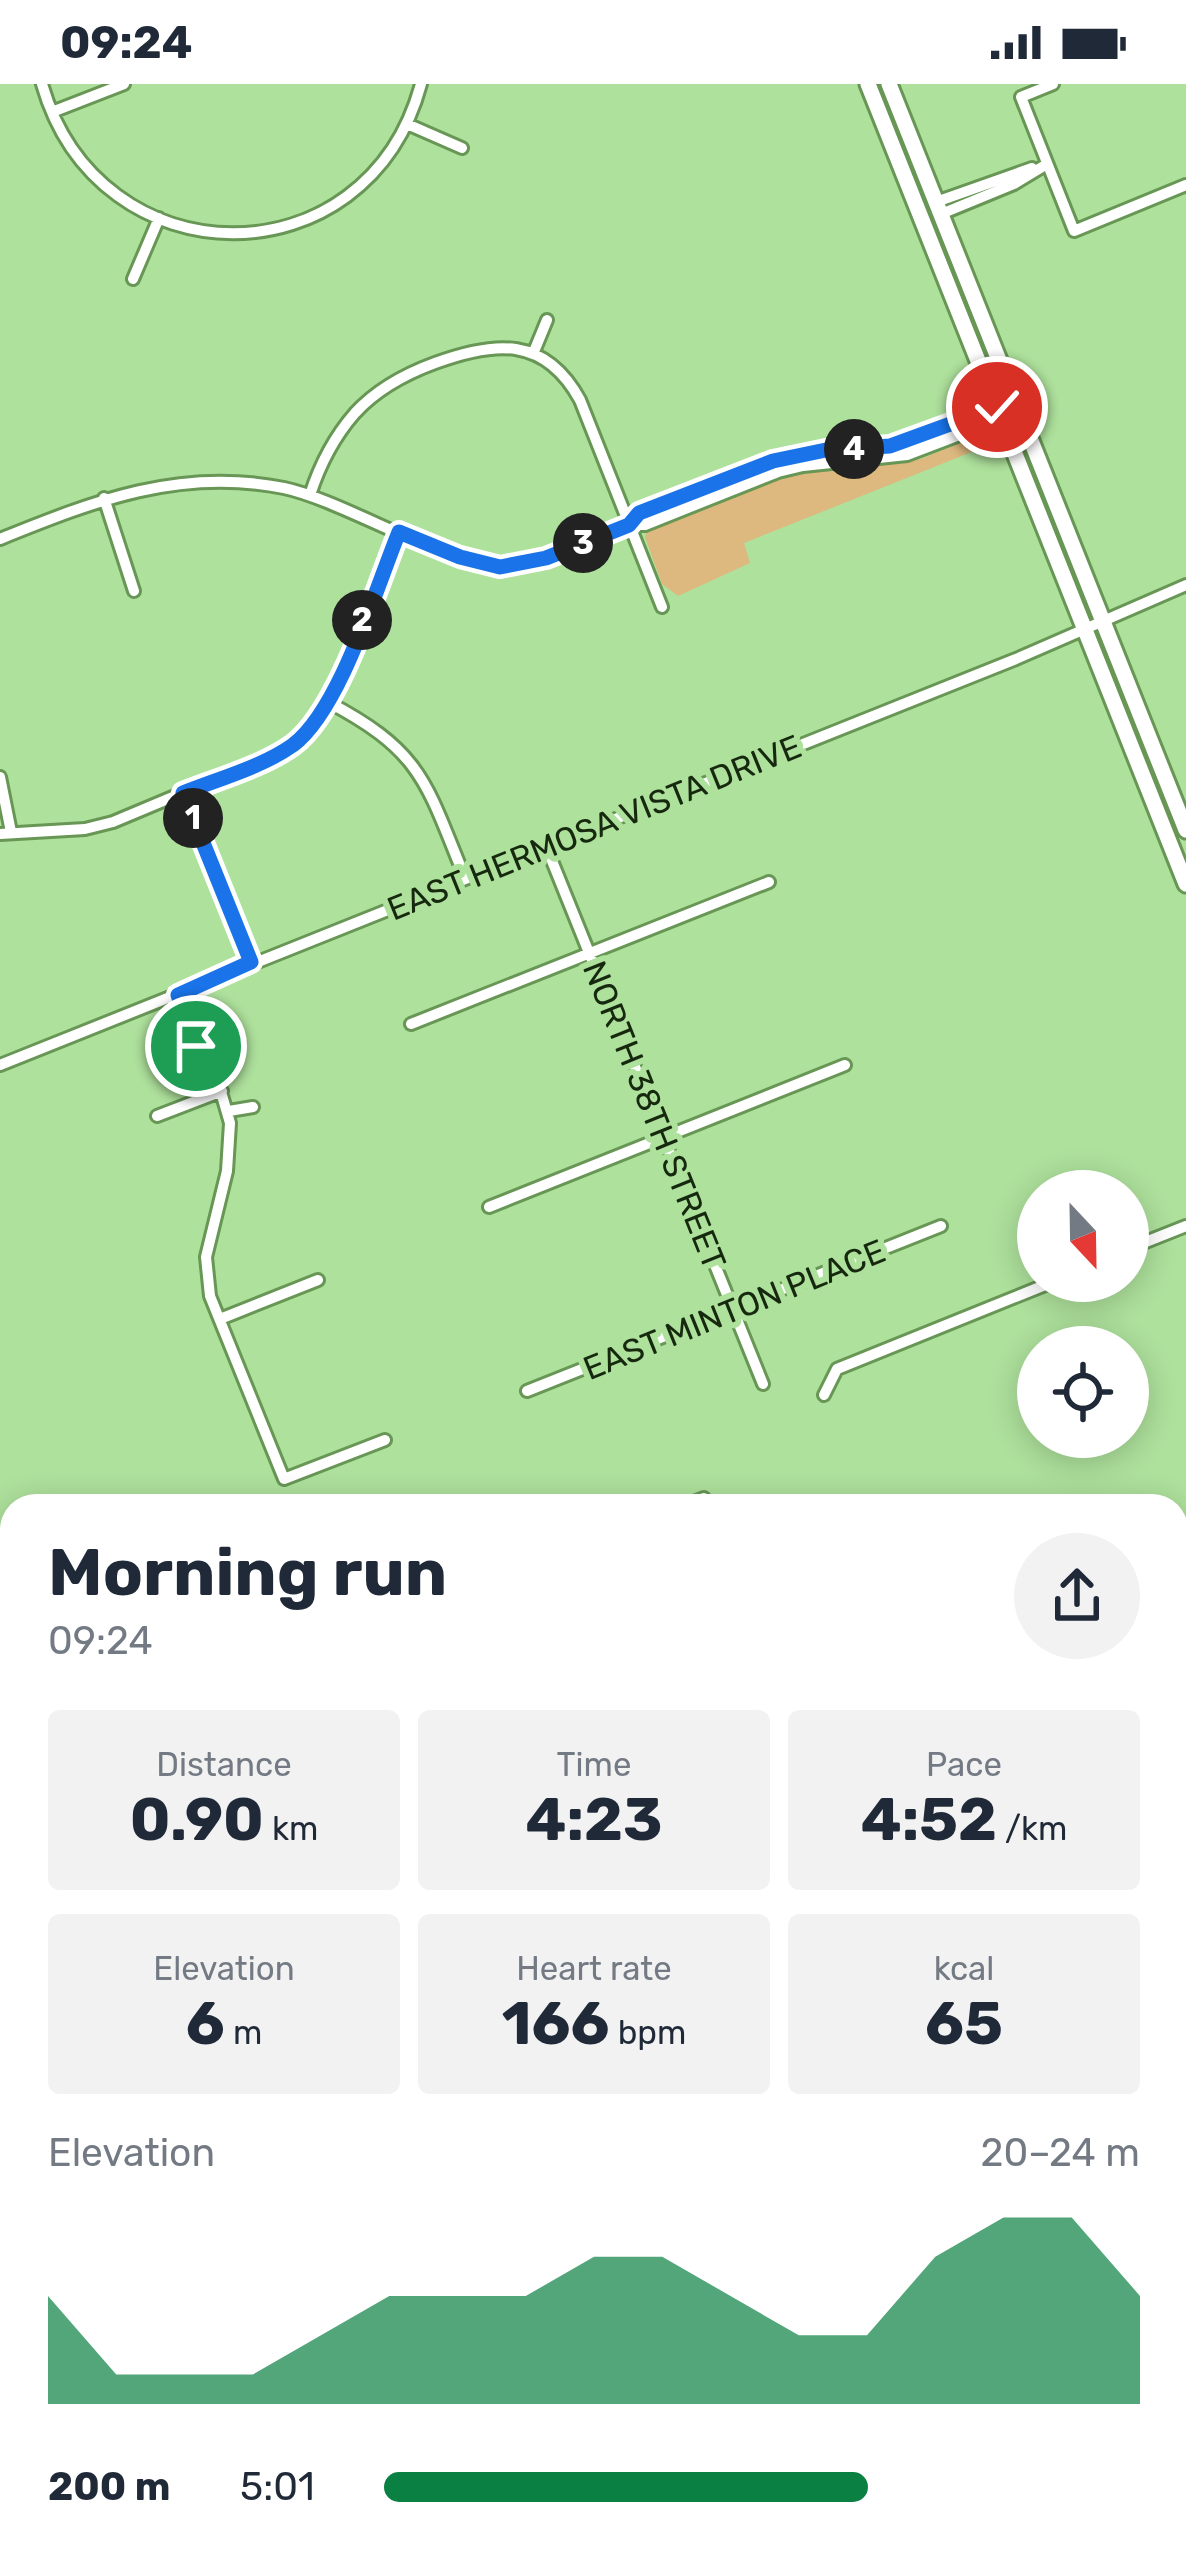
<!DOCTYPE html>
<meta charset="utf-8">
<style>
:root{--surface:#fff;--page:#f2f2f3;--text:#1f2937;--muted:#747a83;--accent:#0b8043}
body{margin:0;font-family:Rubik,sans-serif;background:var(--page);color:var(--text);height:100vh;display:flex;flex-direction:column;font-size:45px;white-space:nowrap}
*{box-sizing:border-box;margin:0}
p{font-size:39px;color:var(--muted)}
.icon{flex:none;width:66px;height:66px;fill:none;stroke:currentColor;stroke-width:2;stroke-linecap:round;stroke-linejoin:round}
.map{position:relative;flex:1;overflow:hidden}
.side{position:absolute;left:0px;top:1410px;width:1188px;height:1065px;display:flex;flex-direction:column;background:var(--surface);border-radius:36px 36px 0 0;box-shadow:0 6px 30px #0003}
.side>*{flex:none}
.needle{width:78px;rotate:158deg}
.fabs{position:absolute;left:1017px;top:1086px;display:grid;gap:24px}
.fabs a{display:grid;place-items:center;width:132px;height:132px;border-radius:50%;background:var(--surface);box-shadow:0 6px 30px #0003;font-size:60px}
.pin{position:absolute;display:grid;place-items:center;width:102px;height:102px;color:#fff;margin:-51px;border:6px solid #fff;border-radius:50%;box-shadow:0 3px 12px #0007}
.km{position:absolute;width:60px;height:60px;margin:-30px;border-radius:50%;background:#222;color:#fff;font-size:33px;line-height:60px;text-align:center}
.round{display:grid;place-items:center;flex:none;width:126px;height:126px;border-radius:63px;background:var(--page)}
.overview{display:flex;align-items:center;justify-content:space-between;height:204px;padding:0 48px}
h1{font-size:66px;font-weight:700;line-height:90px}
.metrics{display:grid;grid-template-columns:repeat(3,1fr);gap:18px;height:204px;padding:12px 48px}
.metrics div{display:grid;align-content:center;border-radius:12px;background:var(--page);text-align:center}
.metrics b{font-size:60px;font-weight:700}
.metrics small{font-size:33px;font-weight:400}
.metrics p{font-size:33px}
.chart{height:336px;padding:24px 48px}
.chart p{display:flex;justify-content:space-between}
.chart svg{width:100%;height:216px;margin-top:12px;fill:var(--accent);opacity:.7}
ul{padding:0 48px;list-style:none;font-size:39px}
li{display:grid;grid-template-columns:192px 144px 1fr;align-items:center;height:90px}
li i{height:30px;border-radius:15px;background:var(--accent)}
.status{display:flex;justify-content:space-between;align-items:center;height:84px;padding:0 60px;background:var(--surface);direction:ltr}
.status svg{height:33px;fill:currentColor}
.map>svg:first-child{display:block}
.green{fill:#ddb87f}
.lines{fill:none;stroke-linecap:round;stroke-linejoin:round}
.canal{stroke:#358e91;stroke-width:10}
.street-casing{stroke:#679655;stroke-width:16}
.secondary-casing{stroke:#679655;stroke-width:21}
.street{stroke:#fff;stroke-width:10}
.secondary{stroke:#fff;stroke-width:15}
.route-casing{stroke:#fff;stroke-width:24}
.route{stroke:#1a73e8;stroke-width:15}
.labels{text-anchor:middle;stroke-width:12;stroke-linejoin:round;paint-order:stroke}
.street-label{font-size:33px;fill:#16290f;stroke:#aee19c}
</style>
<div class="status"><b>09:24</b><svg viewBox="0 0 49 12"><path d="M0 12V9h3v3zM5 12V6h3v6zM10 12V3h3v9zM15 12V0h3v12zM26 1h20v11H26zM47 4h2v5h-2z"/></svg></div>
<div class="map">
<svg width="1186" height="2474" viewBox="0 0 1186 2474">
<rect width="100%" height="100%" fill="#aee19c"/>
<path class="green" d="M988,347L996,349L999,357L744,459L750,479L678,512L662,500L645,453L647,447L774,395L801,388L921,375Z"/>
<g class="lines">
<path class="canal" d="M0,1490L12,1506
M779,2463L791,2474"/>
<defs>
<path id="street" d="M42,0C99,198 367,200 421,0
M1053,0L1021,13L1074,147L1186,101
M52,28L124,0
M407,40L462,64
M936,118L1032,84
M941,130L1014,100L1047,80
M133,195L159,134
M533,270L547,236
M310,411C320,380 334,353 355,329C377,305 405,290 435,279C495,257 545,252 580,316L662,523
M104,414L134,507
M629,441L639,429L773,377L826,366L906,358L1015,316
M0,455C94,417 180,383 284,404C349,418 458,490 517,482C555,477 593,455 629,441H645L778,388L803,382L907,371L1020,328
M328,618C423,668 426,699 465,794
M0,693L11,748
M183,709L252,878
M0,750L85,745L113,738L287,665C342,621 372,513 399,448
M546,762L763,1300
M190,903L211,955L212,977L230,1039L227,1087L206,1173L210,1212L284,1395L385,1356
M178,911L196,961L212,977
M411,940L769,798
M0,981L1016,575L1186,501
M229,1027L253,1023
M157,1032L222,1007
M489,1123L845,981
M1128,1165L1186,1142
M220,1235L318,1196
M527,1307L941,1142
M824,1311L837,1285L1055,1197
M684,1422L704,1414L707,1422
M0,1605L12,1599
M1176,1643L1186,1638
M0,1776L12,1807
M0,2083L12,2078
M0,2102L12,2107
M1176,2383L1186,2379
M276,2463L281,2474
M295,2463L299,2474
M1164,2463L1169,2474
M187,2474L200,2463
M950,2474L976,2463"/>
<path id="secondary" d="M868,0L1186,800
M889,0L1186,746
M1176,1769L1186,1765
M0,2243L12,2238"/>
</defs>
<use href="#street" class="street-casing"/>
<use href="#secondary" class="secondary-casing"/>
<use href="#street" class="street"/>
<use href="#secondary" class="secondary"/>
</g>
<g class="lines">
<defs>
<path id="route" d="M196,962L178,911L251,878L183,709C218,695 262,683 293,661C340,626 376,504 399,448L460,473L500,483L546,474L629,441L639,429L773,377L826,366L890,362L997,323"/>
</defs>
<use href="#route" class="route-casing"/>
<use href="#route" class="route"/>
</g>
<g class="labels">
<g class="street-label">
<text transform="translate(594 743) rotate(-22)" y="12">EAST HERMOSA VISTA DRIVE</text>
<text transform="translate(655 1031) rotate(68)" y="12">NORTH 38TH STREET</text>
<text transform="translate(734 1225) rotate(-22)" y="12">EAST MINTON PLACE</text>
</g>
</g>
</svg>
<div class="fabs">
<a><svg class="needle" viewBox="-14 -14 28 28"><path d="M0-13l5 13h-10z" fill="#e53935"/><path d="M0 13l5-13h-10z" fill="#747a83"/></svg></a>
<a><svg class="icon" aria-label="locate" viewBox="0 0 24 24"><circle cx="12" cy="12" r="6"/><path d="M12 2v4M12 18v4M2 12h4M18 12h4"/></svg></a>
</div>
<div class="pin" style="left:196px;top:962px;background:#1e9e55"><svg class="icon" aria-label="arrive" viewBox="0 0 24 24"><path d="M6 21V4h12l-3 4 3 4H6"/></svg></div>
<div class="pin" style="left:997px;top:323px;background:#d93025"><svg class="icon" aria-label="check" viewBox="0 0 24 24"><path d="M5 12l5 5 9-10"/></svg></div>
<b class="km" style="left:193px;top:734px">1</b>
<b class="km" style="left:362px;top:536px">2</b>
<b class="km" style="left:583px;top:459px">3</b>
<b class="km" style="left:854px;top:365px">4</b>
<section class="side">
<div class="overview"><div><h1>Morning run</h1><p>09:24</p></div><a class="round"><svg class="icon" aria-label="share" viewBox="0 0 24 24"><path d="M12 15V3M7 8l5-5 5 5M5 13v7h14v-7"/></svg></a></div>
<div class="metrics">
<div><p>Distance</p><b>0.90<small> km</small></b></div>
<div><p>Time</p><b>4:23</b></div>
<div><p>Pace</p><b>4:52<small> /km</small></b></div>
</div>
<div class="metrics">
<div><p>Elevation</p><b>6<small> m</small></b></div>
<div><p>Heart rate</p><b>166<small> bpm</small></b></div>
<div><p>kcal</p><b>65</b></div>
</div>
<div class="chart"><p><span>Elevation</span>20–24 m</p>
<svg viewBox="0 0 160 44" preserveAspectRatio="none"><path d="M0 44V22L10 38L20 38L30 38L40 30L50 22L60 22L70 22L80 14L90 14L100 22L110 30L120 30L130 14L140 6L150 6L160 22V44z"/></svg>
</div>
<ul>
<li><b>200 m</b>5:01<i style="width:64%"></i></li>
</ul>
</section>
</div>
